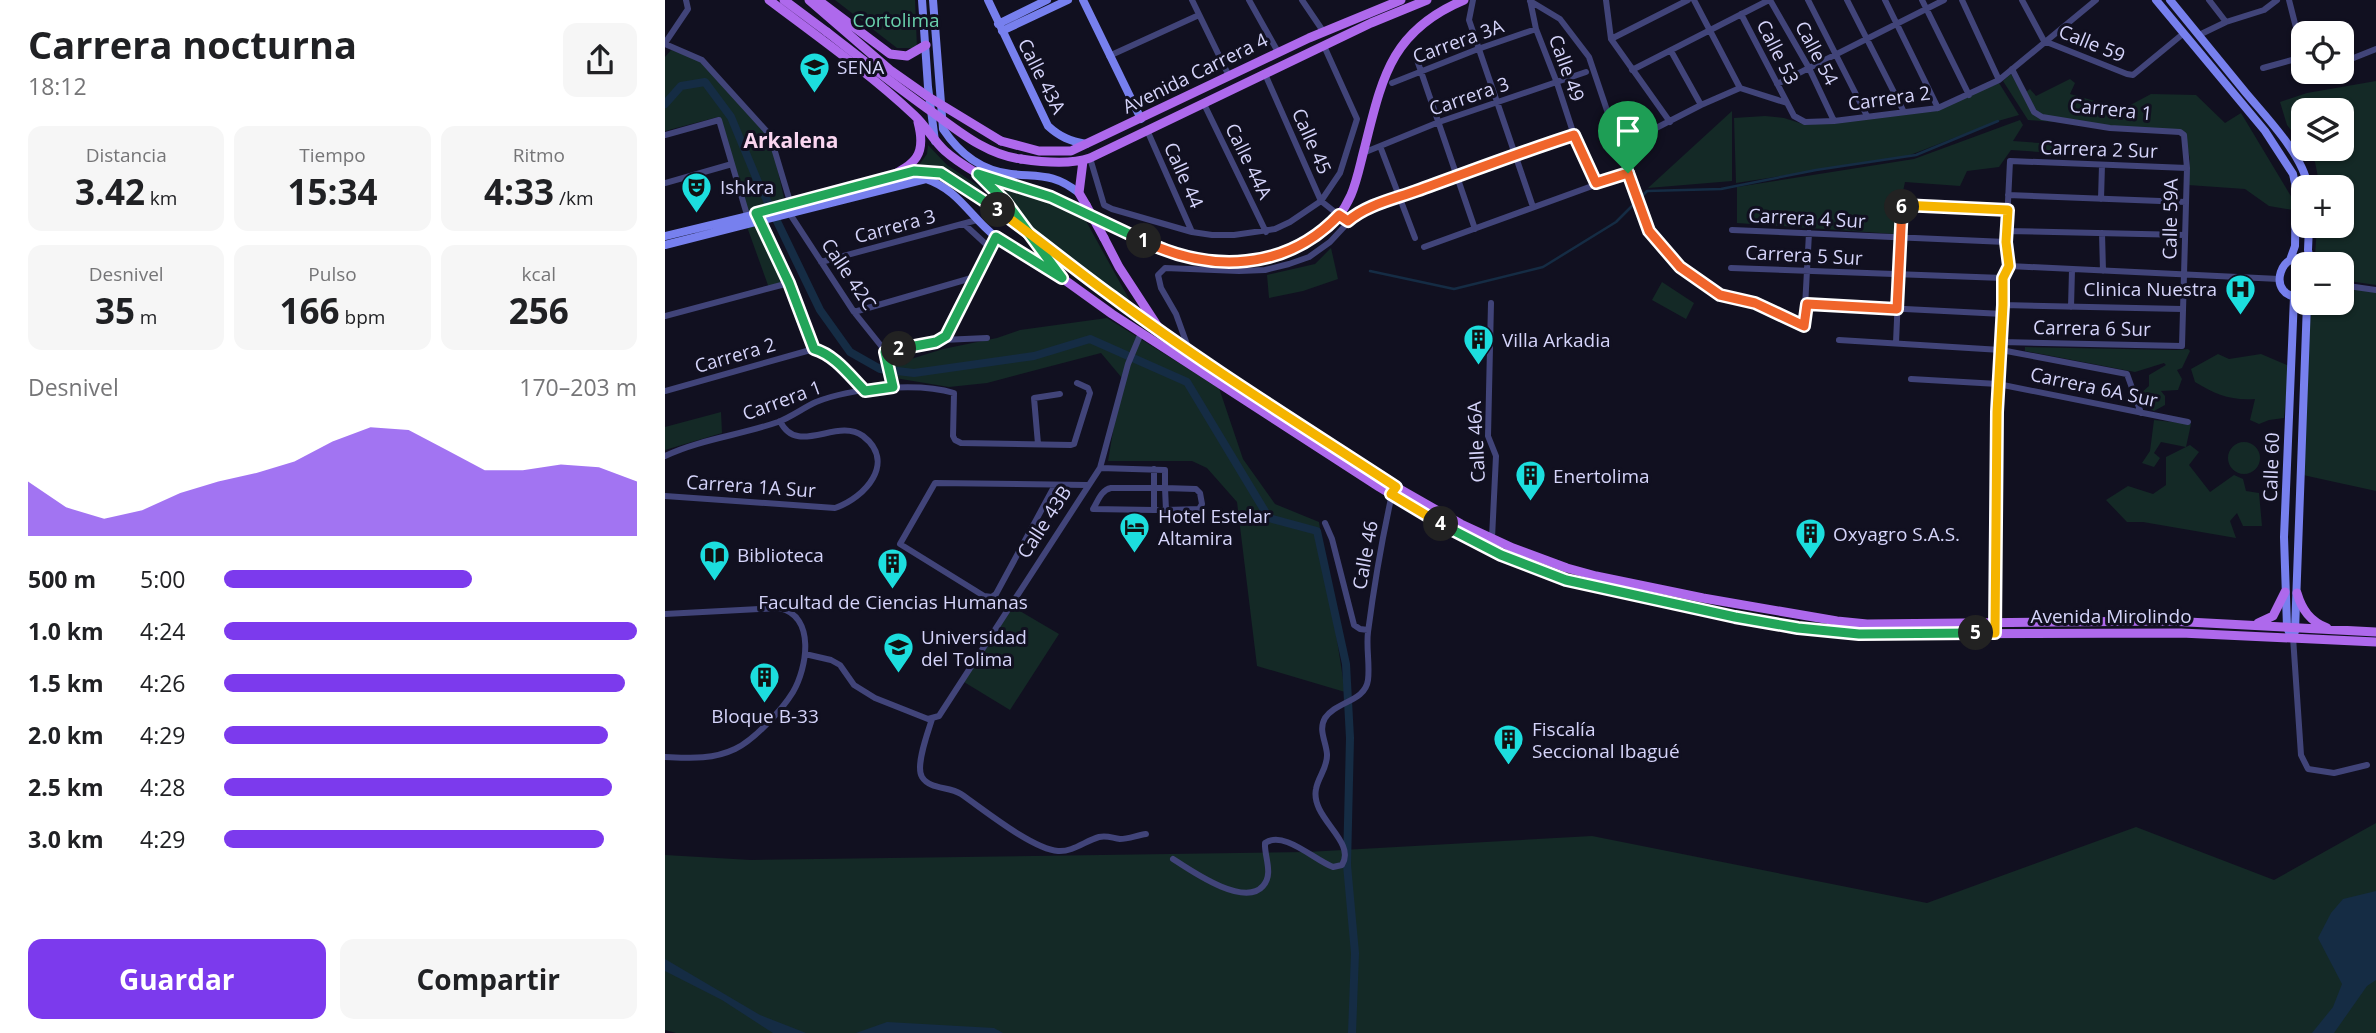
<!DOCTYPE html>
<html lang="es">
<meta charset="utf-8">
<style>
:root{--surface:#fff;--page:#f6f6f6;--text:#202124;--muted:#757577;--accent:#7c3aed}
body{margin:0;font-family:"Open Sans",sans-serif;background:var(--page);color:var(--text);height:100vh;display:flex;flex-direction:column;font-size:26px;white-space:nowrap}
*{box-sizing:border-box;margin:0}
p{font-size:23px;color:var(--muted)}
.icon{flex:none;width:38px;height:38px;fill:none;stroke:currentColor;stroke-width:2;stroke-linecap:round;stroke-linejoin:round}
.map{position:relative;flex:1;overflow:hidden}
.sheet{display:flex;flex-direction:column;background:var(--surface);width:665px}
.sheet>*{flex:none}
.buttons{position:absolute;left:1626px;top:21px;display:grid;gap:14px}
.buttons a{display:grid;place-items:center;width:63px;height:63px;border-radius:14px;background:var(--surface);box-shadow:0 2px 5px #0004;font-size:35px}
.pin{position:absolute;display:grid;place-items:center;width:60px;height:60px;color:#fff;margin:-72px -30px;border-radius:50% 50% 50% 0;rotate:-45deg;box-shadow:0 0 7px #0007}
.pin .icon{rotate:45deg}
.km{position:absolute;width:35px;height:35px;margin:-18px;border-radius:50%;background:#222;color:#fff;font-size:19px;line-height:35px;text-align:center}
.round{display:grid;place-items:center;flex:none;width:74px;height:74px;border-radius:14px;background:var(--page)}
.summary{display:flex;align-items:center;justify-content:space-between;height:119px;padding:0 28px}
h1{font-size:38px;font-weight:700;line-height:52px}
.metrics{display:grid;grid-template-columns:repeat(3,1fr);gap:10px;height:119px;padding:7px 28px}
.metrics div{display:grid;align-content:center;border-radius:14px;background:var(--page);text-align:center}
.metrics b{font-size:35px;font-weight:700}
.metrics small{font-size:19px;font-weight:400}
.metrics p{font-size:19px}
.chart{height:196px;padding:14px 28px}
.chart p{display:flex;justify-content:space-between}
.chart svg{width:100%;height:126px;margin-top:7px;fill:var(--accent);opacity:.7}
.cta{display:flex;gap:14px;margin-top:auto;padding:14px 28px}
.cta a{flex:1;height:80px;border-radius:14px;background:var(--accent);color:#fff;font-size:28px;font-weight:700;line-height:80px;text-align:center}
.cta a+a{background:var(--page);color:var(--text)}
ul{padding:0 28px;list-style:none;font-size:23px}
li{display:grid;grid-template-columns:112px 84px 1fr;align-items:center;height:52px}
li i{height:18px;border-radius:9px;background:var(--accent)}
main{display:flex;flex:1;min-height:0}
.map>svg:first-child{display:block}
.green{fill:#142926}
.water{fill:#152c44}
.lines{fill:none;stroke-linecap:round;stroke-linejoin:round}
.stream{stroke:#152c44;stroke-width:2.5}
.canal{stroke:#152c44;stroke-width:8}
.street{stroke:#414479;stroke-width:6}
.secondary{stroke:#7780ee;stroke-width:8}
.primary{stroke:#ae69ec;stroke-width:9}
.primary-bridge{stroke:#ae69ec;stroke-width:9}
.split-1-casing{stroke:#fff;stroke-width:14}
.split-2-casing{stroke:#fff;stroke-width:14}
.split-3-casing{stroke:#fff;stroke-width:14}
.split-4-casing{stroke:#fff;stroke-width:14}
.split-5-casing{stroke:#fff;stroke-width:14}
.split-6-casing{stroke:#fff;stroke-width:14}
.split-7-casing{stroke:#fff;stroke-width:14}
.split-1{stroke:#f0652b;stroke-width:9}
.split-2{stroke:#22a559;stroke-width:9}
.split-3{stroke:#22a559;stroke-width:9}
.split-4{stroke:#f5b400;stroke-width:9}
.split-5{stroke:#22a559;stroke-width:9}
.split-6{stroke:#f5b400;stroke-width:9}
.split-7{stroke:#f0652b;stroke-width:9}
.labels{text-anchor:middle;stroke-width:6;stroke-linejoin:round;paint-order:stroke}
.park-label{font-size:19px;fill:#69d0ac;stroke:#111020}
.street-label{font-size:19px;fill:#d5d4fa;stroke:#111020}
.poi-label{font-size:19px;fill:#d5d4fa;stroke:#111020;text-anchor:start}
.neighbourhood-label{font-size:21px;font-weight:bold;fill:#fad6f0;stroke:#111020}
</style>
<main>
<section class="sheet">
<div class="summary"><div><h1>Carrera nocturna</h1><p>18:12</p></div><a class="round"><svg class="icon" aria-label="share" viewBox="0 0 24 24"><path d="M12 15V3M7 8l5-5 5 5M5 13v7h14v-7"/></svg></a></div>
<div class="metrics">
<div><p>Distancia</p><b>3.42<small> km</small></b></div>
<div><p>Tiempo</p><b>15:34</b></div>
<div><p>Ritmo</p><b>4:33<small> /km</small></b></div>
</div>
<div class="metrics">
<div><p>Desnivel</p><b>35<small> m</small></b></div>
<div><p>Pulso</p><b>166<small> bpm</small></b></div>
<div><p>kcal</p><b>256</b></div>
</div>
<div class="chart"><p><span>Desnivel</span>170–203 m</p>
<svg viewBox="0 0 160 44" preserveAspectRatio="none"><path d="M0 44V25L10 34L20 38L30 35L40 29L50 25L60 22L70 18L80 11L90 6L100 7L110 14L120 21L130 21L140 19L150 20L160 25V44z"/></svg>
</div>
<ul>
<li><b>500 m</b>5:00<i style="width:60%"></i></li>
<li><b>1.0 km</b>4:24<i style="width:100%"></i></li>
<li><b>1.5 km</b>4:26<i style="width:97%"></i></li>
<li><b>2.0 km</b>4:29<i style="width:93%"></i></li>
<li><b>2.5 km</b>4:28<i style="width:94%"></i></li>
<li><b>3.0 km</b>4:29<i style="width:92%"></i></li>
</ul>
<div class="cta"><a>Guardar</a><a>Compartir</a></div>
</section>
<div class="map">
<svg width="1711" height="1033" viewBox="0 0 1711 1033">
<rect width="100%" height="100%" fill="#111020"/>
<path class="green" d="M170,0H250L252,48H232Z
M6,50L38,62L105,136L119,198L81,214L53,117L0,131V57Z
M1346,74L1358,94L1365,89L1371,96L1405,79L1410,83L1405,94L1458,109L1486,94L1531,95L1560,123L1576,113L1627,198L1628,210L1604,206L1580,189L1523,185L1525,159L1519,132L1363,120L1338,81Z
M1711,81V285L1677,280L1676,264H1655L1650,256L1652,226H1676V187H1655L1650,162L1640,149H1676V110H1638V146L1622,125L1615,102L1642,93Z
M1334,83L1354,115L1333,121L1240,157L1071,183L1069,118L1100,116L1119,118L1141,125L1269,111Z
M1067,111V181L983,188Z
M1355,120L1358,125L1348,141L1403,145V154L1346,150L1334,167L1302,171L1295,186L1240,182L1229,234L1072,223V187L1249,159Z
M263,145L282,165L312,185L331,207L278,169L269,167L251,169L262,154Z
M330,187L378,201L421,221L469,308L372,234Z
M94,221L123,283L104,288L81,224Z
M666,248L673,279L638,291L604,298L602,275L650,264Z
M997,282L1029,303L1021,319L987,300Z
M1677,287L1711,292V491L1638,475L1644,303H1676Z
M442,318L554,388L578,459L610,504L654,522L680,692L592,666L572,502L542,468L527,461H443L457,378L436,353L322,383L284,387L230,378V364L278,349L332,338L355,330Z
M1360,347L1511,350L1523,349L1525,351L1517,368L1512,370L1517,379L1513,390L1496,391L1500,396V405L1489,411L1476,404V393L1484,386V375L1501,365L1499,363L1470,372L1360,351Z
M1553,354L1564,359L1596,354L1624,366L1619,418L1604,420L1594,424L1585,420L1590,399C1566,401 1550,394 1530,382L1526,369Z
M56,412L57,433L0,450V427Z
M1489,420L1526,424L1521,447L1525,445L1534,452L1524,465L1545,492L1569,475L1578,479L1581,491L1594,493L1597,526H1578L1572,513L1565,521L1571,538L1478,522H1462L1441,500L1463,486L1488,494L1501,485V457L1521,447L1496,442L1489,453L1495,458L1489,467L1477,463L1485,451Z
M1563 458a16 16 0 1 1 32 0a16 16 0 1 1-32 0Z
M348,607L394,634L345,710L299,682Z
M1711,823V1033H11L0,1030V855L86,860L642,852L927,836L1262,903L1471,827L1609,880Z"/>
<path class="water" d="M1711,891V980L1702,986L1669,1033H1647L1668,1007L1677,984L1653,938L1666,913L1678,899Z
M0,959L95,1015L141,1033H108L57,1000L0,971Z
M222,1022L329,1028L338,1033H191Z"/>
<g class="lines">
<path class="stream" d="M705,271L789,289L878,267L951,222L982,191L1056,189L1151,170L1251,155L1333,121"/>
<path class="canal" d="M0,104L16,86L40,82L66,117L93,182L155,310L185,352L215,369L249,373L369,356L425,339L522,382L604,518L652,531L681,664L685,738L682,865L690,953L687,1033"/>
<path class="street" d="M527,0L564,76
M584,0L613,52
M637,0L658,31
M808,0L804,20L868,207
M865,0L871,29L892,83L909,135L931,183
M941,0L946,39L1005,122
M1029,0L1075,88
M1105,0L1144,68L1169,121
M1143,0L1202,116
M1182,0L1239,112
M1220,0L1273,108
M1257,0L1304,95
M1297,0L1334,80
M1357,0L1379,41L1462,74L1468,75L1519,33
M1544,0L1561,22
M1624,0L1638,55
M865,1L895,19L924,57L980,223L984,231L1015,267L1055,295L1090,303L1139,326L1144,233
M1076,14L1129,116L1140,122L1169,121L1273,108L1334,80L1431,0
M1534,35L1561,22L1599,10L1612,0
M946,39L1023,0
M0,43L23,9L21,0
M0,44L37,60L105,135L126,205
M1006,51L1036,105
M750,54L810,229
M444,56L534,15
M1676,63L1711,49
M1598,68L1638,57
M967,70L1104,0
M1642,72L1644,78
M600,74L656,201L675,216
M727,83L813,49L871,29
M1112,84L1279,0
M539,104L601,232
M482,130L527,232
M0,135L54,120L82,215
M715,146L750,238
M954,147L1036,105L1075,88L1122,103
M698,153L774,122L921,72
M425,158L439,205L447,209L527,232L547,235H569L610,229L625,222L656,201L675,173L692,119L659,46
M0,183L67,164
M1343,195L1521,202
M1436,199L1437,165
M123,211L189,312L221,352L228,387
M94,219L124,283L149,349C170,355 185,376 200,391
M299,224L324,247
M1067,230L1341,242
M1342,231L1520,235
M1437,233L1438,271
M759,247L963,173
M156,262L312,220
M1344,266L1614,279
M1066,268L1338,278
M1676,285L1711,290
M826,303L823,436L831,456L827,538
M1142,304L1338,314
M1338,305L1517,309
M1406,307L1407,270
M189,312L310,277
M0,316L124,283
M277,340L331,237
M1174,340L1336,350L1462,374L1476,413
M1337,342L1517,346L1522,168L1519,135L1515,132L1445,128L1377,117L1369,112L1347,69
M1231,343L1237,205L1343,210
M524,350L511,314L496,288L493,275L500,268L574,271L600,270L624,264L644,257L665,242L691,214L850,154L909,135
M221,352L277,340L322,338
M1246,379L1333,384L1523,422
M0,391L149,349
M373,444L369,398L395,394
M0,456C36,439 76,435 113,422C126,417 138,408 151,402C186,388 253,382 289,393L288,436L290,440L296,443L406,445L409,444L425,393L423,388L412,383
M435,468L500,470V488L531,489L535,493L537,504L534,509L501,510
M390,485L331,594L327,597L319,596L235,544L270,483L422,485
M0,496L170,508C200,498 232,462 198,436C172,417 132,457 115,421
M489,510L428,509C433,501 436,490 446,488H500L501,510H489V469
M660,523L667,539L689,625L695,629L703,630
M0,614L115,608C151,617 142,668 128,692C117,710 89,740 70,749C47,760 24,758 0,757
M1330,633L1332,412L1338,305V278L1344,266L1341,242L1345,161L1522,168
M1628,637L1636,755L1643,769L1669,773L1702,765
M140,654L166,660L175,665L189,685L210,698L263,719L274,716L435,468L463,364L476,333
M267,719C263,732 250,766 257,777C265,790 284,786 296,794C318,809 367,849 393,851C408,852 420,841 434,837C442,835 447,838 455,839C463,839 473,835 481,834
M508,859C525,870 579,908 598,886C609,874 599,856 600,843C619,830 649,860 668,867L677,865C692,841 645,818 651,789C653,777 663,767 662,754C661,741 653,730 660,718C671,701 700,702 703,680C705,664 701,648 703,632C709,586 717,539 727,494"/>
<path class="secondary" d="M257,0L263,87L270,141
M268,0L278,129C294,153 317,171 346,174C375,177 389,173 414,193
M323,0L383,126C395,137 405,141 421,144
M418,0L476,119
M1491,0L1600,131L1628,174L1631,188L1630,246L1625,260
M1505,0C1530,31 1556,62 1581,93C1602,118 1638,155 1643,187
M333,24L382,0
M337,31L403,0
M1644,226L1643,250L1645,261
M0,236L120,207L249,171C258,171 267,169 275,173C294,180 317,199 334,211C388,249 438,291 493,329
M0,245L261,179C294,190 305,217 331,237C351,252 374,264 396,278
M1638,297C1597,300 1616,239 1649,264
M1630,631L1642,303
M1624,632L1622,627L1619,537L1629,297"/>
<path class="primary" d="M104,0C153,37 204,73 249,115C261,126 268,140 280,151C289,159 300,166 310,172C330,185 363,188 385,197C425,213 461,237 500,251C562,273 656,264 686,195C692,181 695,165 699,150C717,79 725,31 799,0
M119,0L162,32
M144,0L225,70L262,96
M153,0L225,54L242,56L261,45
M336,141L374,151H406L644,38L736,0
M356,159C376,162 405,165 425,158L706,23L762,0
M418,161L414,193L421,205
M223,178C250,163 262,156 253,122
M439,238L454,267L495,330L569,381L731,487L796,524L848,548L902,568L931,576L1038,598L1172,621L1202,624L1504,621L1711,632
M378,253L397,278L447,314L714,487L787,531L836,556L901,580L939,589L1070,617L1133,628L1194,634L1516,633L1711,642
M1632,593C1637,610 1645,621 1662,628
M1593,623L1608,616L1620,592"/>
<path class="primary-bridge" d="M162,32C198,60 233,88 270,114C296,133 323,155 356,159
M262,96L336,141
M320,181L340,201L378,253
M421,205L439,238"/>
</g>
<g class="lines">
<defs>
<path id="split-1" d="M479,241C545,273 621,271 674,215L683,221C701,205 729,199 751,191C804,172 856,152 909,135L931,183L963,173"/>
<path id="split-2" d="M234,349L271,342L281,336L331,237L397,278L340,201L313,174L386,197L479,241"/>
<path id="split-3" d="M234,349L220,352L228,387L200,391C185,376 170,355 149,349L124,283L91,213L249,171L276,173L333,210"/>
<path id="split-4" d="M333,210C372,238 409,269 448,297C539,365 636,425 731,487L726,494L776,524"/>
<path id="split-5" d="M776,524L836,555L901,580L1070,617L1133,628L1194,634L1311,633"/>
<path id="split-6" d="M1237,207V205L1343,210L1341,242L1344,266L1338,278V305L1332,412L1330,633H1311"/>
<path id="split-7" d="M963,173L984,231L1015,267L1055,295L1090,303L1139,326L1142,304L1232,309L1237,207"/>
</defs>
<use href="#split-1" class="split-1-casing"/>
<use href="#split-2" class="split-2-casing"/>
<use href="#split-3" class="split-3-casing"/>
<use href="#split-4" class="split-4-casing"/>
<use href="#split-5" class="split-5-casing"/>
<use href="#split-6" class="split-6-casing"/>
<use href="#split-7" class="split-7-casing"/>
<use href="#split-1" class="split-1"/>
<use href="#split-2" class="split-2"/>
<use href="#split-3" class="split-3"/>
<use href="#split-4" class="split-4"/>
<use href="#split-5" class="split-5"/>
<use href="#split-6" class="split-6"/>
<use href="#split-7" class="split-7"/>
</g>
<defs>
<symbol id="university-pin" viewBox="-11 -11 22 30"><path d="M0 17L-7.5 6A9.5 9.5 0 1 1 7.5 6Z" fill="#1cdede" stroke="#111020"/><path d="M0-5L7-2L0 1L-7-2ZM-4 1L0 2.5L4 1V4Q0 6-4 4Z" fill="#111"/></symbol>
<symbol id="theatre-pin" viewBox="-11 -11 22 30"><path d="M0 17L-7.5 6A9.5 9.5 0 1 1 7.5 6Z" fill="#1cdede" stroke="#111020"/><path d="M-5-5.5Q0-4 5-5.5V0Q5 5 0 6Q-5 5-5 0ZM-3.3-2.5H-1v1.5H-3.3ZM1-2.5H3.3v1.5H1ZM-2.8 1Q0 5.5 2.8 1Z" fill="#111"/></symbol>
<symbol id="hospital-pin" viewBox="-11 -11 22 30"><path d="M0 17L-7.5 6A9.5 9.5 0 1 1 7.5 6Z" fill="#1cdede" stroke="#111020"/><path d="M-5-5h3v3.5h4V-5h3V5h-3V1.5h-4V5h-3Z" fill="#111"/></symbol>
<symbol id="building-pin" viewBox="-11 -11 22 30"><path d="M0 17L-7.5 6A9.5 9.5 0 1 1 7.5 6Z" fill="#1cdede" stroke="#111020"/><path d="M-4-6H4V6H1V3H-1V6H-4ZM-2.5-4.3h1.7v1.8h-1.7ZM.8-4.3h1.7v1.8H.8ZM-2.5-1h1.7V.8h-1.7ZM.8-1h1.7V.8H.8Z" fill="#111"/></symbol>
<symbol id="hotel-pin" viewBox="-11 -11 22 30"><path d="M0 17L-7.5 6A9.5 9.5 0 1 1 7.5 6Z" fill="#1cdede" stroke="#111020"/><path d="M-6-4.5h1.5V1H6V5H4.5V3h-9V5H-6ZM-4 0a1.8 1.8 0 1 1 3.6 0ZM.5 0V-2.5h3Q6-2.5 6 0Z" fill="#111"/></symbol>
<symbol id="library-pin" viewBox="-11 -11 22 30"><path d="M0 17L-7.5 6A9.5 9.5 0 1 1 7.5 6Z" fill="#1cdede" stroke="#111020"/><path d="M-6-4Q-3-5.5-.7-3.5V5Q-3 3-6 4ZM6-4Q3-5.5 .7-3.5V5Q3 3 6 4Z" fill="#111"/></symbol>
</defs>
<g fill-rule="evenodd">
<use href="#university-pin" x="132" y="50" width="35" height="47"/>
<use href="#theatre-pin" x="14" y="170" width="35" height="47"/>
<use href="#hospital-pin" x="1558" y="272" width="35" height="47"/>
<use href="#building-pin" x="796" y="322" width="35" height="47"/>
<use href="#building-pin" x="848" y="458" width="35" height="47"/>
<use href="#hotel-pin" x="452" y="510" width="35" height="47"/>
<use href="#building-pin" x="1128" y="516" width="35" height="47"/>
<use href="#library-pin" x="32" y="538" width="35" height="47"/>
<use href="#building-pin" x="210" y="546" width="35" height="47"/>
<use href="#university-pin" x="216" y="630" width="35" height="47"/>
<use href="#building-pin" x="82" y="660" width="35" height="47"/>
<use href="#building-pin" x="826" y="722" width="35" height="47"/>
</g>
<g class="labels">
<g class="park-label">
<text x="231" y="27">Cortolima</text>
</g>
<g class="street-label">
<text transform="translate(793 41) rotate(-20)" y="7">Carrera 3A</text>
<text transform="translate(1427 43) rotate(22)" y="7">Calle 59</text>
<text transform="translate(1113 52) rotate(63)" y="7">Calle 53</text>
<text transform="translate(1152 53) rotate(62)" y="7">Calle 54</text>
<text transform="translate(902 68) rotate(70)" y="7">Calle 49</text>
<text transform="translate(530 73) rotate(-26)" y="7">Avenida Carrera 4</text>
<text transform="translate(377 76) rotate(63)" y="7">Calle 43A</text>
<text transform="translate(804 96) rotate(-19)" y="7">Carrera 3</text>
<text transform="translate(1224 98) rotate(-8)" y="7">Carrera 2</text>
<text transform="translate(1446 109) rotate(6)" y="7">Carrera 1</text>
<text transform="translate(647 141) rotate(66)" y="7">Calle 45</text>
<text transform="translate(1434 149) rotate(2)" y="7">Carrera 2 Sur</text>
<text transform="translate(584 161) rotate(64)" y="7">Calle 44A</text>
<text transform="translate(519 175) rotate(66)" y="7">Calle 44</text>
<text transform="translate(1142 218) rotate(3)" y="7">Carrera 4 Sur</text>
<text transform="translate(1505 219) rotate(-89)" y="7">Calle 59A</text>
<text transform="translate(230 226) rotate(-15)" y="7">Carrera 3</text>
<text transform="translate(1139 255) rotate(3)" y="7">Carrera 5 Sur</text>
<text transform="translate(184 274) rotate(56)" y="7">Calle 42C</text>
<text transform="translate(1427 328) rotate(1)" y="7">Carrera 6 Sur</text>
<text transform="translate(70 355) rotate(-16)" y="7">Carrera 2</text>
<text transform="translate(1429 387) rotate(12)" y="7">Carrera 6A Sur</text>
<text transform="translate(117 400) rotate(-20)" y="7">Carrera 1</text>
<text transform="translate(811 442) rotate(-93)" y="7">Calle 46A</text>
<text transform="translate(1606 467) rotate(-88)" y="7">Calle 60</text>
<text transform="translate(86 486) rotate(4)" y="7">Carrera 1A Sur</text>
<text transform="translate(379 522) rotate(-57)" y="7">Calle 43B</text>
<text transform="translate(700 555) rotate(-80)" y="7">Calle 46</text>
<text x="1446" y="623">Avenida Mirolindo</text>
</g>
<g class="poi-label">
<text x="172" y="74">SENA</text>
<text x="55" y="194">Ishkra</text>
<text x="1552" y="296" text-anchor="end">Clinica Nuestra</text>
<text x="837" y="347">Villa Arkadia</text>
<text x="888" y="483">Enertolima</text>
<text x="493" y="523">Hotel Estelar<tspan x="493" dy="22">Altamira</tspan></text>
<text x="1168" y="541">Oxyagro S.A.S.</text>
<text x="72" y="562">Biblioteca</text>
<text x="228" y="609" text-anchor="middle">Facultad de Ciencias Humanas</text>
<text x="256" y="644">Universidad<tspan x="256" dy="22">del Tolima</tspan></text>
<text x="100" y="723" text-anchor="middle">Bloque B-33</text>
<text x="867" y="736">Fiscalía<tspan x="867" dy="22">Seccional Ibagué</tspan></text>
</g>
<g class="neighbourhood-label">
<text x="126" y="148">Arkalena</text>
</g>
</g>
</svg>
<div class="buttons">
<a><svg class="icon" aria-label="locate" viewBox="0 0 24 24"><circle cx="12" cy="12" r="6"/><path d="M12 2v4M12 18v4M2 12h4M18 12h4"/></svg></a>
<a><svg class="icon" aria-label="layers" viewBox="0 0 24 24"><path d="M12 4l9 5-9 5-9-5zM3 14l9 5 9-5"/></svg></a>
<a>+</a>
<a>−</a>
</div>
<div class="pin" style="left:963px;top:173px;background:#1e9e55"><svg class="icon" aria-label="arrive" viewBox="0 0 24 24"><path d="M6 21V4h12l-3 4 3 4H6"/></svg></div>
<b class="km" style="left:479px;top:241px">1</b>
<b class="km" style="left:234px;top:349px">2</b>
<b class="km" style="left:333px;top:210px">3</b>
<b class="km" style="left:776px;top:524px">4</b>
<b class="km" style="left:1311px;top:633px">5</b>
<b class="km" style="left:1237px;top:207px">6</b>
</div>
</main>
